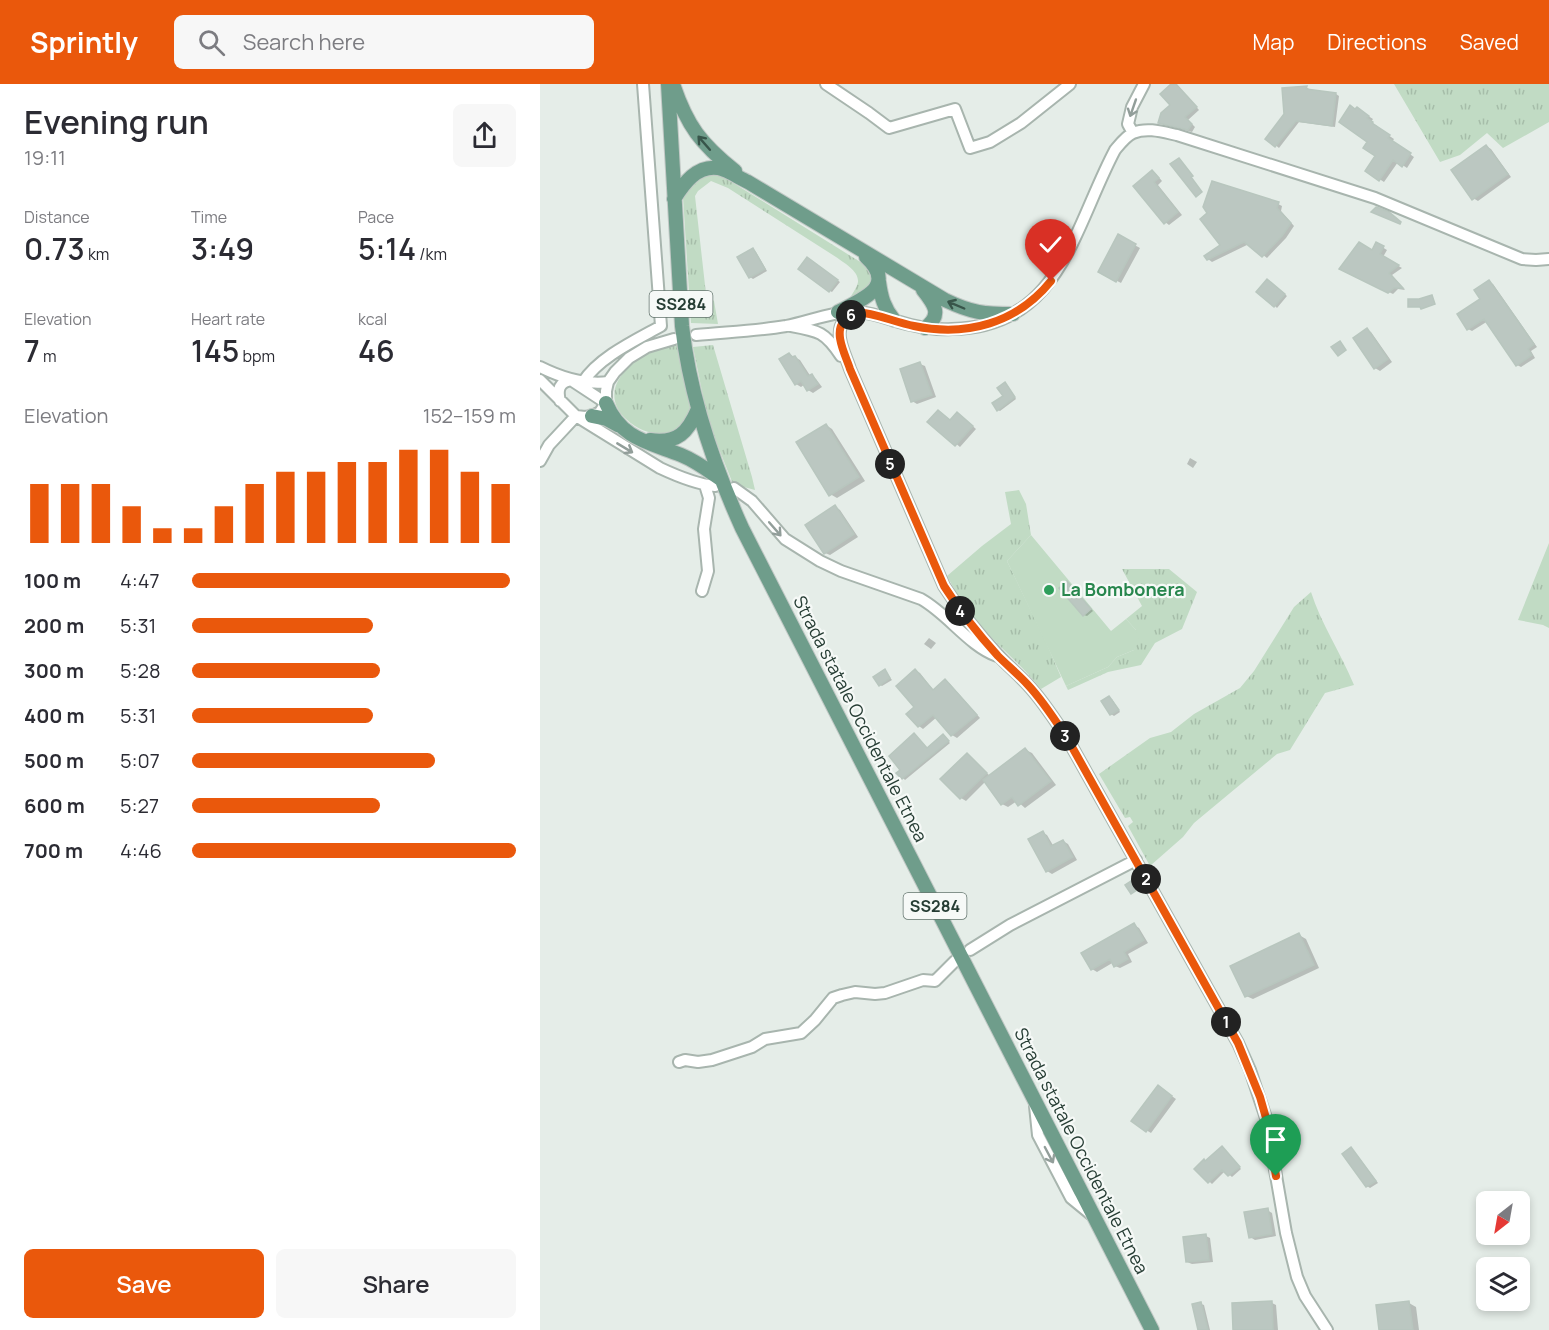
<!DOCTYPE html>
<meta charset="utf-8">
<style>
:root{--surface:#fff;--page:#f7f7f7;--text:#2b2b33;--muted:#7c7c81;--accent:#ea580c}
body{margin:0;font-family:Manrope,sans-serif;background:var(--page);color:var(--text);height:100vh;display:flex;flex-direction:column;font-size:22px;white-space:nowrap}
*{box-sizing:border-box;margin:0}
p{font-size:20px;color:var(--muted)}
.icon{flex:none;width:33px;height:33px;fill:none;stroke:currentColor;stroke-width:2;stroke-linecap:round;stroke-linejoin:round}
.map{position:relative;flex:1;overflow:hidden}
.drawer{display:flex;flex-direction:column;background:var(--surface);width:540px}
.drawer>*{flex:none}
.needle{width:39px;rotate:211deg}
.buttons{position:absolute;left:936px;top:1107px;display:grid;gap:12px}
.buttons a{display:grid;place-items:center;width:54px;height:54px;border-radius:9px;background:var(--surface);box-shadow:0 3px 9px #0003;font-size:30px}
.pin{position:absolute;display:grid;place-items:center;width:51px;height:51px;color:#fff;margin:-62px -26px;border-radius:50% 50% 50% 0;rotate:-45deg;box-shadow:0 0 6px #0007}
.pin .icon{rotate:45deg}
.km{position:absolute;width:30px;height:30px;margin:-15px;border-radius:50%;background:#222;color:#fff;font-size:16px;line-height:30px;text-align:center}
.round{display:grid;place-items:center;flex:none;width:63px;height:63px;border-radius:9px;background:var(--page)}
.head{display:flex;align-items:center;justify-content:space-between;height:102px;padding:0 24px}
h1{font-size:33px;font-weight:600;line-height:45px}
.metrics{display:grid;grid-template-columns:repeat(3,1fr);gap:9px;height:102px;padding:6px 24px}
.metrics div{display:grid;align-content:center}
.metrics b{font-size:30px;font-weight:600}
.metrics small{font-size:16px;font-weight:400}
.metrics p{font-size:16px}
.chart{height:168px;padding:12px 24px}
.chart p{display:flex;justify-content:space-between}
.chart svg{width:100%;height:108px;margin-top:6px;stroke:var(--accent);stroke-width:6}
.primary-button{display:flex;gap:12px;margin-top:auto;padding:12px 24px}
.primary-button a{flex:1;height:69px;border-radius:9px;background:var(--accent);color:#fff;font-size:24px;font-weight:600;line-height:69px;text-align:center}
.primary-button a+a{background:var(--page);color:var(--text)}
ul{padding:0 24px;list-style:none;font-size:20px}
li{display:grid;grid-template-columns:96px 72px 1fr;align-items:center;height:45px}
li i{height:15px;border-radius:8px;background:var(--accent)}
header{display:flex;align-items:center;gap:36px;box-sizing:border-box;height:84px;padding:0 30px;background:var(--accent);color:#fff}
header strong{font-size:28px}
nav{display:flex;gap:33px;margin-inline-start:auto;font-size:21px}
.search{width:420px;height:54px;background:var(--page);display:flex;align-items:center;gap:15px;box-sizing:border-box;padding:0 21px;border-radius:9px;color:var(--muted);font-size:22px}
main{display:flex;flex:1;min-height:0}
.map>svg:first-child{display:block}
.grass{fill:url(#grass-tufts)}
.garden{fill:#c1dbc4}
.shadow{fill:#0003}
.building{fill:#bbc7c1;stroke:#b8c6be;stroke-width:1.5}
.lines{fill:none;stroke-linecap:round;stroke-linejoin:round}
.minor-casing{stroke:#a8b5ae;stroke-width:14}
.major-casing{stroke:#c2c9c6;stroke-width:16}
.minor{stroke:#fff;stroke-width:10}
.major{stroke:#6f9d8b;stroke-width:14}
.oneway{stroke:#929e9a}
.oneway2{stroke:#38554a}
.route-casing{stroke:#fff;stroke-width:12}
.route{stroke:#ea580c;stroke-width:8}
.leisure-dot{fill:#2e9e5b;stroke:#f6f9f7;stroke-width:2}
.labels{text-anchor:middle;stroke-width:4.5;stroke-linejoin:round;paint-order:stroke}
.shield{fill:#f6f9f7;stroke:#64756e;stroke-width:1.5}
.shield-label{font-size:16px;font-weight:bold;fill:#263d34}
.leisure-label{font-size:18px;font-weight:bold;fill:#27864d;stroke:#f6f9f7;text-anchor:start}
.street-label{font-size:18px;fill:#263d34;stroke:#f6f9f7}
</style>
<header>
<strong>Sprintly</strong>
<div class="search"><svg class="icon" aria-label="search" viewBox="0 0 24 24"><circle cx="10" cy="10" r="6"/><path d="M15 15l6 6"/></svg>Search here</div>
<nav><a>Map</a><a>Directions</a><a>Saved</a></nav>
</header>
<main>
<section class="drawer">
<div class="head"><div><h1>Evening run</h1><p>19:11</p></div><a class="round"><svg class="icon" aria-label="share" viewBox="0 0 24 24"><path d="M12 15V3M7 8l5-5 5 5M5 13v7h14v-7"/></svg></a></div>
<div class="metrics">
<div><p>Distance</p><b>0.73<small> km</small></b></div>
<div><p>Time</p><b>3:49</b></div>
<div><p>Pace</p><b>5:14<small> /km</small></b></div>
</div>
<div class="metrics">
<div><p>Elevation</p><b>7<small> m</small></b></div>
<div><p>Heart rate</p><b>145<small> bpm</small></b></div>
<div><p>kcal</p><b>46</b></div>
</div>
<div class="chart"><p><span>Elevation</span>152–159 m</p>
<svg viewBox="0 0 160 44" preserveAspectRatio="none"><path d="M5 44V20M15 44V20M25 44V20M35 44V29M45 44V38M55 44V38M65 44V29M75 44V20M85 44V15M95 44V15M105 44V11M115 44V11M125 44V6M135 44V6M145 44V15M155 44V20"/></svg>
</div>
<ul>
<li><b>100 m</b>4:47<i style="width:98%"></i></li>
<li><b>200 m</b>5:31<i style="width:56%"></i></li>
<li><b>300 m</b>5:28<i style="width:58%"></i></li>
<li><b>400 m</b>5:31<i style="width:56%"></i></li>
<li><b>500 m</b>5:07<i style="width:75%"></i></li>
<li><b>600 m</b>5:27<i style="width:58%"></i></li>
<li><b>700 m</b>4:46<i style="width:100%"></i></li>
</ul>
<div class="primary-button"><a>Save</a><a>Share</a></div>
</section>
<div class="map">
<svg width="1009" height="1246" viewBox="0 0 1009 1246">
<defs>
<pattern id="grass-tufts" width="24" height="20" patternUnits="userSpaceOnUse" patternTransform="scale(1.5)"><rect width="24" height="20" fill="#c1dbc4"/><path d="M3 7l-1-3M5 7V3M7 7l1-3M15 17l-1-3M17 17v-4M19 17l1-3" fill="none" stroke="#a6bda9"/></pattern>
</defs>
<rect width="100%" height="100%" fill="#e5ede8"/>
<path class="grass" d="M854,0H1009V38L963,64L947,49L920,71L900,78Z
M173,89L182,92L330,184L334,193L332,202L309,216C311,211 317,204 318,198C319,187 304,179 296,173L188,104L171,97L158,107L155,112L166,210L174,217L178,240L151,239L143,113L157,94Z
M137,260L151,324L149,335L137,348C117,351 102,350 86,335C56,306 90,275 120,264C125,262 132,261 137,260Z
M173,261L212,393L215,406L193,400L175,355L165,322L153,263Z
M479,406L486,420L491,451L467,477L506,558L521,593L501,605C482,581 458,562 438,539C426,525 416,509 407,492L442,462L471,440L465,408Z
M1009,459V544L1003,541L978,536Z
M582,485H629L657,508L642,545L615,559L601,581L568,588L528,606L526,602L568,583L577,573L594,566L596,546L586,535L602,522Z
M771,508C781,540 801,569 814,601L785,609L750,666L737,670L654,739L643,753L610,782L588,742L593,738L590,733L585,734L559,690L610,654L631,648L654,630L700,604L714,587L754,523Z"/>
<path class="garden" d="M491,451L571,547L586,535L596,546L599,557L594,566L577,573L568,583L526,602L467,477Z"/>
<path class="shadow" d="M633,0L638,2L659,26L648,36L655,43L652,48L623,40L632,21Z
M766,3L769,5V6L796,10L799,12L795,43L759,38L739,64L727,54Z
M822,28L833,35L831,38L837,42L836,43L854,55L852,58L874,73L867,84L858,78L844,98L827,87L837,72L829,58Z
M946,62L951,65L971,93L938,117L933,114Z
M612,88L616,90L622,97L618,101L642,131L629,141L625,138L595,102Z
M738,120L742,122L741,127L754,142L746,154L727,174L709,160L672,178L668,175L683,161L669,129Z
M578,152L600,164L581,199L560,188Z
M837,160L847,166L843,173L862,184L852,191L865,206L858,205L853,210L805,187L832,168Z
M213,166L216,168L227,187L213,195L210,193Z
M270,177L300,198L292,208L290,207Z
M730,198L747,212L737,224L735,222Z
M949,198L953,200L997,263L991,267L995,274L981,283L977,281L948,237L932,247L928,245Z
M827,246L831,248L852,278L840,287L835,284Z
M249,270L260,276L271,293L272,292L276,295L282,303L273,309L268,306L265,300L261,303L256,300Z
M380,280L385,282L396,313L377,320L372,317Z
M467,301L476,315L460,327L458,326L465,312Z
M421,332L436,345L420,363L390,338L411,337Z
M286,341L292,345L325,397L297,414L290,410Z
M650,374L657,378L653,384L647,380Z
M296,423L300,426L318,453L290,471L285,469Z
M527,499L553,527L547,532L544,531Z
M389,554L396,559L391,565L384,560Z
M345,587L352,596L342,602L340,601Z
M376,587L380,589L394,607L406,597L410,600L440,634L417,654L412,651L397,633L383,645L379,642L376,624Z
M569,614L572,615L580,628L574,632L571,630L563,617Z
M403,652L410,659L365,696L363,694L362,686L377,653L388,665Z
M486,666L492,669L516,701L485,724L477,717L468,723L462,720L446,697L426,717L421,714L402,695L431,674L450,692Z
M503,749L507,751L514,763L523,757L528,760L537,776L512,790L507,787Z
M594,841L599,844L608,859L588,870L592,878L580,884L575,882L574,878L557,888L552,885Z
M759,851L766,855L779,884L713,915L706,912Z
M623,1006L636,1015L611,1049L606,1046Z
M683,1064L701,1085L692,1093L685,1087L672,1100L656,1085Z
M812,1065L814,1067L838,1099L830,1104L827,1102L804,1071Z
M727,1126L732,1129L736,1152L715,1156L710,1153Z
M666,1152L670,1154L673,1178L652,1180L647,1178Z
M732,1219L736,1221L738,1246H695Z
M869,1219L876,1223L879,1246H841Z
M661,1220L664,1221L670,1246H660Z"/>
<path class="building" d="M631,0H636L657,23L645,33L652,40L648,46L618,39L621,29L630,21L620,10Z
M767,2L766,5L796,9L792,42L756,37L735,63L725,55L744,30L742,4Z
M810,21L815,25L817,23L829,32L827,34L833,38L832,39L850,51L848,54L871,69L862,83L853,76L839,97L825,87L835,72L823,64L827,58L799,38Z
M946,61L968,90L932,116L911,86Z
M639,74L653,92L651,93L662,108L656,113L630,80Z
M612,86L619,94L614,98L638,128L624,140L593,102Z
M672,97L739,118L737,124L751,139L742,152L722,173L704,158L667,176L664,172L680,161L660,135L667,129L663,123Z
M836,123L849,128L861,138L860,140L831,128Z
M578,150L596,160L576,198L558,188Z
M819,158L832,166L836,158L844,162L840,170L859,181L849,189L863,204H854L848,209L799,185Z
M213,164L225,185L209,194L197,173Z
M267,173L298,196L289,208L258,185Z
M727,195L745,210L734,223L716,208Z
M949,196L994,260L988,265L992,271L976,282L944,235L927,246L917,230L940,215L934,206Z
M892,211L895,220L881,225L880,223H868V215H879Z
M827,244L848,275L834,285L813,254Z
M800,257L806,266L798,272L791,263Z
M249,269L252,273L255,272L268,292L272,290L278,300L267,307L261,297L255,301L239,275Z
M380,278L392,311L371,318L360,285Z
M465,298L475,313L457,327L452,319L463,312L457,304Z
M398,326L410,336L417,328L433,342L415,362L387,338Z
M286,340L319,393L289,412L256,358Z
M295,421L314,450L284,470L265,441Z
M527,497L551,525L543,532L519,504Z
M345,585L350,594L339,602L333,593Z
M375,585L393,606L405,595L437,631L411,652L393,631L378,643L366,630L374,623L356,602Z
M569,612L579,626L570,631L561,617Z
M374,649L387,664L403,650L409,657L362,695L356,689L360,686L349,672Z
M485,664L511,697L478,722L472,713L461,721L443,696Z
M427,669L447,689L420,715L400,695Z
M503,747L511,762L523,756L533,773L506,788L488,755Z
M594,795L600,804L591,810L585,801Z
M594,839L604,856L584,868L588,875L574,883L570,875L551,886L541,869Z
M759,849L774,881L705,913L690,882Z
M618,1001L632,1012L606,1048L591,1037Z
M682,1062L700,1083L688,1092L682,1086L668,1099L654,1085L664,1075L665,1077Z
M811,1063L836,1097L826,1103L802,1070Z
M728,1124L732,1150L709,1154L704,1128Z
M666,1150L669,1176L646,1178L643,1153Z
M732,1217L733,1246H693L692,1219Z
M869,1217L873,1246H839L836,1221Z
M661,1218L668,1246H658L652,1220Z"/>
<g class="lines">
<defs>
<path id="minor" d="M286,0L329,29L349,44L415,25L430,64L450,58L481,39L530,0
M593,49L588,40L592,23L604,0
M316,228C312,231 307,233 304,237C293,249 306,272 310,285L404,502C420,527 438,550 458,571C468,582 479,591 488,601C503,617 515,636 527,654L698,959L710,986L726,1034L746,1149L757,1193L765,1212L787,1246
M251,242C279,247 285,248 301,272
M156,251C186,248 217,247 246,242C271,237 293,227 318,228C336,229 353,237 371,241C384,244 398,246 412,245C520,244 534,143 575,66C580,60 586,52 593,49C607,43 623,48 637,51L835,114L982,175L996,176L1009,175
M0,283C22,294 44,301 68,298
M0,296L36,332L45,333L52,332L60,328L66,319V307L68,298L75,288L89,274L107,263L134,255
M43,298C59,273 96,256 121,242L103,0
M20,317C17,306 19,298 31,296L66,319
M0,377L9,361L36,332L120,384C137,392 156,400 175,402
M194,404L212,417L245,455L280,477L301,487L381,515C408,530 429,562 457,572
M162,507L168,487L164,445L169,414L165,401
M430,866L470,841L596,776
M139,978L145,976L158,978L172,976L212,963L225,955L261,949L275,936L293,914L302,911L315,908L335,910L345,909L383,896L395,897L415,877
M495,1022L498,1051L531,1114L553,1132"/>
<path id="major" d="M128,0L142,242C150,312 173,380 202,444L612,1246
M133,0C147,42 161,60 195,87
M134,115C144,99 157,81 178,84C188,86 199,94 208,98L405,216C432,229 444,230 473,230
M339,198C341,213 344,224 354,236
M383,206C394,220 403,231 385,244
M298,228C322,215 358,203 326,173
M66,319C81,355 108,358 141,371C156,377 169,387 182,396
M52,332L67,335L78,341
M110,356C138,360 148,348 158,325"/>
</defs>
<use href="#minor" class="minor-casing"/>
<use href="#major" class="major-casing"/>
<use href="#minor" class="minor"/>
<use href="#major" class="major"/>
</g>
<defs><path id="oneway-shaft" d="M-6 0H5M1.5-3L5.5 0L1.5 3" fill="none" stroke-width="1.6" stroke-linecap="round" stroke-linejoin="round" transform="scale(1.5)"/></defs>
<g class="oneway">
<use href="#oneway-shaft" transform="translate(593 24) rotate(109)"/>
<use href="#oneway-shaft" transform="translate(85 364) rotate(31)"/>
<use href="#oneway-shaft" transform="translate(235 445) rotate(49)"/>
<use href="#oneway-shaft" transform="translate(509 1071) rotate(62)"/>
</g>
<g class="oneway2">
<use href="#oneway-shaft" transform="translate(164 59) rotate(-131)"/>
<use href="#oneway-shaft" transform="translate(416 221) rotate(-157)"/>
</g>
<g class="lines">
<defs>
<path id="route" d="M511,197C477,239 427,253 374,242C354,238 336,229 316,228C312,231 307,233 304,237C293,249 306,272 310,285L404,502C420,527 438,550 458,572C468,582 479,591 488,601C503,617 515,636 527,654L698,959L720,1013L726,1034L736,1092"/>
</defs>
<use href="#route" class="route-casing"/>
<use href="#route" class="route"/>
</g>
<circle class="leisure-dot" cx="509" cy="506" r="6"/>
<g class="labels">
<g class="shield">
<rect x="109.5" y="207" width="63" height="26" rx="4.5"/>
<rect x="363.5" y="809" width="63" height="26" rx="4.5"/>
</g>
<g class="shield-label">
<text x="141" y="226">SS284</text>
<text x="395" y="828">SS284</text>
</g>
<g class="leisure-label">
<text x="521" y="512">La Bombonera</text>
</g>
<g class="street-label">
<text transform="translate(320 635) rotate(63)" y="6">Strada statale Occidentale Etnea</text>
<text transform="translate(541 1067) rotate(63)" y="6">Strada statale Occidentale Etnea</text>
</g>
</g>
</svg>
<div class="buttons">
<a><svg class="needle" viewBox="-14 -14 28 28"><path d="M0-13l5 13h-10z" fill="#e53935"/><path d="M0 13l5-13h-10z" fill="#7c7c81"/></svg></a>
<a><svg class="icon" aria-label="layers" viewBox="0 0 24 24"><path d="M12 4l9 5-9 5-9-5zM3 14l9 5 9-5"/></svg></a>
</div>
<div class="pin" style="left:736px;top:1092px;background:#1e9e55"><svg class="icon" aria-label="arrive" viewBox="0 0 24 24"><path d="M6 21V4h12l-3 4 3 4H6"/></svg></div>
<div class="pin" style="left:511px;top:197px;background:#d93025"><svg class="icon" aria-label="check" viewBox="0 0 24 24"><path d="M5 12l5 5 9-10"/></svg></div>
<b class="km" style="left:686px;top:938px">1</b>
<b class="km" style="left:606px;top:795px">2</b>
<b class="km" style="left:525px;top:652px">3</b>
<b class="km" style="left:420px;top:527px">4</b>
<b class="km" style="left:350px;top:380px">5</b>
<b class="km" style="left:311px;top:231px">6</b>
</div>
</main>
